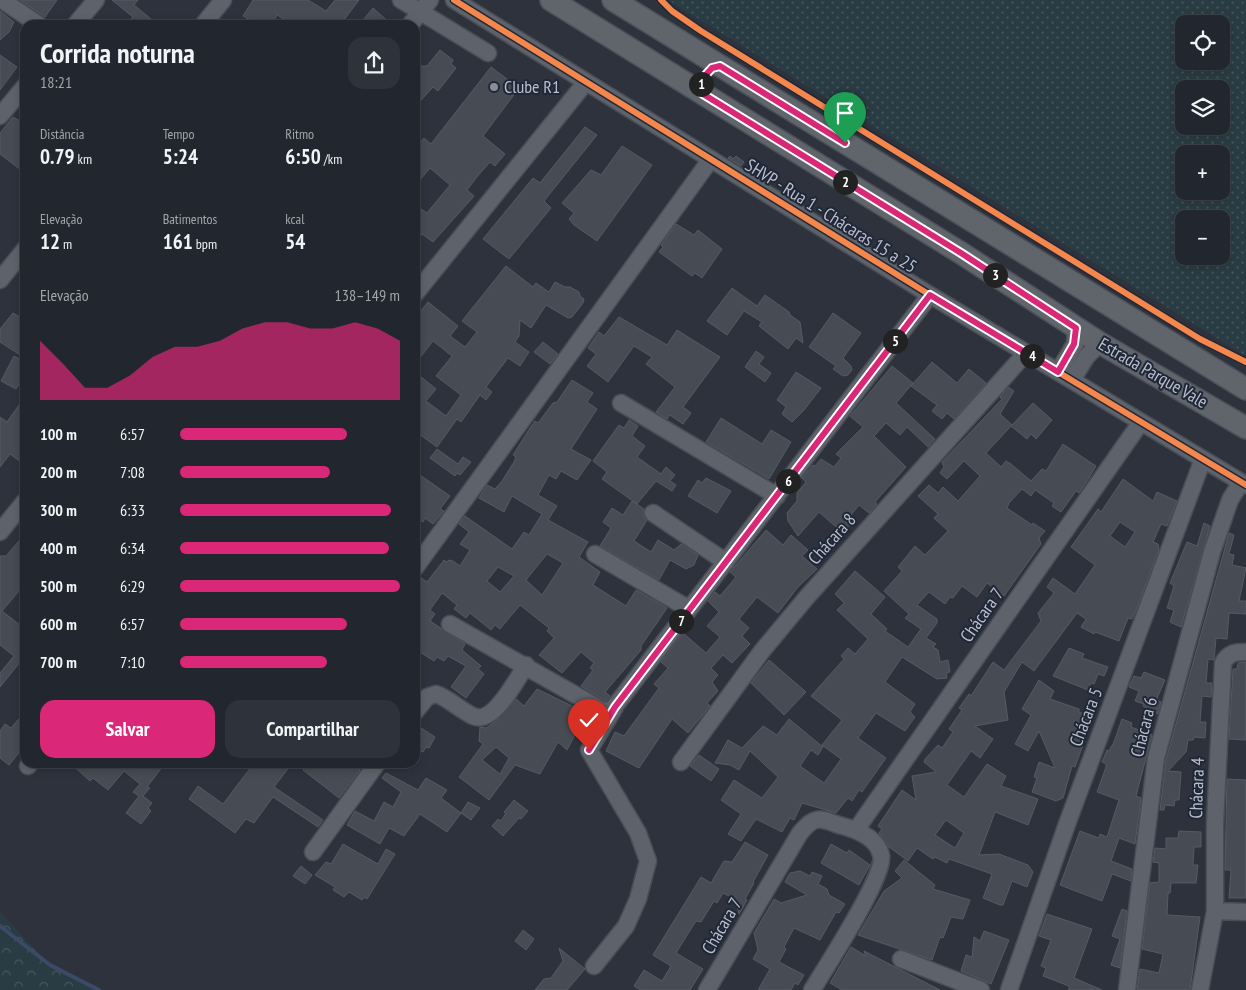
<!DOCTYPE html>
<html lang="pt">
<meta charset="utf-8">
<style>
:root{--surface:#22262e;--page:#2e323a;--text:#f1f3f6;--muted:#a2a5aa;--line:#3f434a;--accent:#db2777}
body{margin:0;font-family:"PT Sans Narrow",sans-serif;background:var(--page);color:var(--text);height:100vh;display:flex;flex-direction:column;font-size:19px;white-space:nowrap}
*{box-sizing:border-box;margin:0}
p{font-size:16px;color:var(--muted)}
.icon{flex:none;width:28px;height:28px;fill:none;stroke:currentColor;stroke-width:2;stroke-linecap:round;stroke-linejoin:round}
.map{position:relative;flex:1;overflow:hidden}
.drawer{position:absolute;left:20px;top:20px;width:400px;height:748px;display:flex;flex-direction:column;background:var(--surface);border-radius:15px;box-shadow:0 2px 8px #0003,0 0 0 1px var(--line)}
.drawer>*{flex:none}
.fabs{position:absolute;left:1175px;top:15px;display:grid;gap:10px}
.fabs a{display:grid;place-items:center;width:55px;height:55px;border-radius:10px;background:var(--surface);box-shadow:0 2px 8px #0003,0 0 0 1px var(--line);font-size:25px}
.pin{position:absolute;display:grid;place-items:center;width:42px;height:42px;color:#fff;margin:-51px -21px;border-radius:50% 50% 50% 0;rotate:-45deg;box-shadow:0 0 5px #0007}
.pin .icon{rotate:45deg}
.km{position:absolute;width:25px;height:25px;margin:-12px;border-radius:50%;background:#222;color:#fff;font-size:14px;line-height:25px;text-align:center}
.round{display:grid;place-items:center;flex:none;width:52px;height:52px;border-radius:15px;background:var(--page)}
.overview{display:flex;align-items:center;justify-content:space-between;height:85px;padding:0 20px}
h1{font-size:28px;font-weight:700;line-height:38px}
.metrics{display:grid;grid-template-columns:repeat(3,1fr);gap:8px;height:85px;padding:5px 20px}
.metrics div{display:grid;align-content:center}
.metrics b{font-size:21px;font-weight:700}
.metrics small{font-size:14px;font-weight:400}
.metrics p{font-size:14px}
.chart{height:140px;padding:10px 20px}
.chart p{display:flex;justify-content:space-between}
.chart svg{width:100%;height:90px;margin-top:5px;fill:var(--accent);opacity:.7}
.action{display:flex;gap:10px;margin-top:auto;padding:10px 20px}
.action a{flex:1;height:58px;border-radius:15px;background:var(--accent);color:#fff;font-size:20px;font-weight:700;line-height:58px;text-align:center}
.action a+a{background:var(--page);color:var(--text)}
ul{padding:0 20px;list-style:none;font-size:16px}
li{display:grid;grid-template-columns:80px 60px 1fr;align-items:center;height:38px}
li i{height:12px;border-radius:6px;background:var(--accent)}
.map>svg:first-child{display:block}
.grass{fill:url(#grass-dots);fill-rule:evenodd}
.park{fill:url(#park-crowns)}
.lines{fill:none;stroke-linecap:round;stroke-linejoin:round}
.stream{stroke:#3c4a68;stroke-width:4}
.building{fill:#464b54;stroke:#555a64;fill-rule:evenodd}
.minor-casing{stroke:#494d56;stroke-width:19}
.major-casing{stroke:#4b4f59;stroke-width:24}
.minor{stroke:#5e626a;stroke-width:16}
.major{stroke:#60646b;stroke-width:21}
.cycleway-casing{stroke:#202838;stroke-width:9}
.cycleway{stroke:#f5874c;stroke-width:6}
.route-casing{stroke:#fff;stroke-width:10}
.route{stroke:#db2777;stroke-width:6}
.poi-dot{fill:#878d9a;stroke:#202838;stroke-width:2}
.labels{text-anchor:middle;stroke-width:4;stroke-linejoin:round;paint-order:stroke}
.poi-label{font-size:18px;fill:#b8becc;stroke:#202838;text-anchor:start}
.street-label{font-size:18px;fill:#b8becc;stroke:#202838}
</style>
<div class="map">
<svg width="1246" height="990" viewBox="0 0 1246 990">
<defs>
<pattern id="grass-dots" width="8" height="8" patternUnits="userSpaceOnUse" patternTransform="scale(1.25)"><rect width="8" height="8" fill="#2a3c43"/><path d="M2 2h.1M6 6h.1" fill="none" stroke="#47565d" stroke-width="1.8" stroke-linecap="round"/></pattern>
<pattern id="park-crowns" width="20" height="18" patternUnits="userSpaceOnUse" patternTransform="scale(1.25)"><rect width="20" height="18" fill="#2a3c43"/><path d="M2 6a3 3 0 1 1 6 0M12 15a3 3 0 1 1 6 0" fill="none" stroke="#47565d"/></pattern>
</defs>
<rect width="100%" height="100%" fill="#2d323d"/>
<path class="grass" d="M668,0H1246V356L734,41ZM1184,24H1221V61H1184ZM1184,89H1221V126H1184ZM1184,154H1221V191H1184ZM1184,219H1221V256H1184Z"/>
<path class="park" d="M0,912L50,965L99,990H0Z"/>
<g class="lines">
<path class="stream" d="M0,926L50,965L99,990"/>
</g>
<path class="building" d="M20,0H57L45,17Z
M112,0H138L134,5L158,25H126L133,17Z
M253,0H308L326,11L335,0H359L340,25H294L277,15L271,25H259L243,16Z
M373,8L392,25H359Z
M0,11L14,22L9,32L0,40Z
M440,50L453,60L451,64L456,68L438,91L433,87L415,107V66H427Z
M0,55L17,67L0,90Z
M491,67L519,88L483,136L505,154L495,166L490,162L476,178L467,190L474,196L433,242L422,234L415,244V217L421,209L427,213L450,185L430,168L415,186V148L424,138L431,144Z
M13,117L25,124V173L0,154V133Z
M585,127L597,135L544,201L551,208L509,259L483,239L533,178L540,183Z
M622,146L652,165L597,241L574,225L569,219L574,213L562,203L591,170L601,175Z
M730,156L733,159L736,156L744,162L741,166L728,158Z
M676,224L694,235L698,230L722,249L702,278L695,273L692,276L659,252L663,247L661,245Z
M506,266L533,287L536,283L549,292L555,282L565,287H570L579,292L580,296L584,299L583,303L572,317L568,318L546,305L531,328L520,320L519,336L515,342L529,352L520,366L508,358L486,387L492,392L486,400L480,395L461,422L457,419L437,447L415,431V372L436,389L426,401L446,416L461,395L436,376L452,356L433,341L415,364V318L428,302L458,326L450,336L465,347L477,332L462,321Z
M732,288L757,306L765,295L789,312L790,315L800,322L803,343L796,338L788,349L759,326L762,322L744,311L727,335L707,321Z
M13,313L25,320V358L0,342V329Z
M833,313L861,333L843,358L851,366L852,370L848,375L843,376L833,369L836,366L809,347Z
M619,317L667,345L677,330L720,357L683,407L691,413L683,424L670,415L667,419L656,412L675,387L646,364L652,357L634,346L608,382L587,366L596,354L588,348L599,332L604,336Z
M543,342L558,354L550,364L534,352Z
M756,351L764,357L759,364L771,373L765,382L745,367Z
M14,356L25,362V374L16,389L1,381Z
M932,362L957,383L969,369L986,383L954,419L947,413L942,419L932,411L937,405L911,386Z
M892,366L913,383L896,403L935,439L928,447L907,427L900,435L886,423L874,436L906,467L875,502L877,504L869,513L859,505L847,520L851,523L843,533L819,512L798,536L788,521L787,513L797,501V493L806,482L802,478L813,465L815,466L821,459L834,467L841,458L836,454L863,427L850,416Z
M796,372L821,388L804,410L792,422L782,414L786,407L777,400Z
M572,380L593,393L587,402L597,409L571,449L591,460L577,480L561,471L556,479L549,475L538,495L557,506L548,520L588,542L579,557L600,572L593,585L626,606L636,590L667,608L641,646V650L605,692L610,696L606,701L581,686L593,670L590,668L594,663L581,652L562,673L539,655L554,638L547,631L549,628L520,605L500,629L495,625L491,630L470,613L466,618L454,609L457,605L442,593L430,610L435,614L430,621L465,644L462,650L481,666L478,669L484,674L466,698L451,687L466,666L448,656L444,661L437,657L434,661L415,649V578L420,577L427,582L444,560L447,562L449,560L453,561L460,566L470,550L460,544L469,532L459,524L465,516L512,549L524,532L529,535L542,514L512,496L504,512L479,498L487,485L495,489L502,481L514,462L516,457L513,455L530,428L535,421L538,423L553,403L557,402ZM547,554L563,563L542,595L526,580ZM498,567L514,576L500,592L487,581Z
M1008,387L1014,391L1000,414L1012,425L1033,403L1052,420L1036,439L1031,434L1027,439L1011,426L986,453L1001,467L1006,461L1011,464L1031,481L1042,469L1046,471L1063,444L1096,466L1089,478L1079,493L1076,491L1061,512L1052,506L1054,503L1035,490L1031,496L1022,489L1009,503L1007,508L1032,525L1033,523L1045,531L1039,538L1041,544L1004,596L987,583L977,597L962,586L953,598L950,597L945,604L929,592L917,605L937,619V623L926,638L936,644L933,647L938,650L940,662L948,660L950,672L946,673L947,678L937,679L902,657L885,682L915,704L910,712L915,717L905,731L876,713L858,738L886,758L862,792L859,790L852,801L848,798L836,813L802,803L794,820L790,818L782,832L756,819L741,841L728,834L741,814L721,800L734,780L762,798L778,777L750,751L739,770L730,765L715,763L728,740L742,748L763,726L777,735L789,719L823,747L818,755L811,750L800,766L824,783L841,759L822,745L842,720L811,696L844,659L841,656L848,648L855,654L868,639L837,610L844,603L835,594L855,571L885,597L871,614L887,629L885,631L908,647L921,629L905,618L909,614L884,591L902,571L898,567L915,546L925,555L948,531L934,518L938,514L918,496L929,485L938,493L943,487L958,501L980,476L964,461L947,479L940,473L944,467L942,462L1002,399L1000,397Z
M19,405L25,409V465L10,454L0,467V417L7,422Z
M721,418L762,444L771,430L791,442L769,479L706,442Z
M629,420L638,426L632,436L645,446L637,457L661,474L666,467L675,475L670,481L676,485L672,491L656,481L637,504L602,479L607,472L593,461L619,425L624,428Z
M437,449L458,464L463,457L471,462L460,475L457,473L455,476L430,458Z
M420,475L450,496L440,509L444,511L433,524L425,518L423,522L415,517V482Z
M706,478L731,491L717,513L688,496L698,480L702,483Z
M1123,479L1153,501L1157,492L1177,501L1167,526L1161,524L1153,542L1158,544L1159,549L1137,608L1132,619L1128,618L1119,641L1095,632L1094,634L1081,627L1086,619L1077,613L1034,671L1022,662L1004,692L1008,720L975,726L993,739L980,758L971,751L947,785L964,797L987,764L1006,776L1001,786L1038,799L1028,825L995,812L979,855L999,854L1028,865L1033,872L1027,887L1012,881L1003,905H1000L983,898L992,874L949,859L947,863L935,857L933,859L917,848L908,861L889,847L879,833L882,829L878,826L902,790L916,800L912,776L936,772L924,762L925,759L938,745L942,748L953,732L949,729L962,710L959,708L969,694L971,696L993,662L1004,670L1041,621L1038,613L1054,593L1047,587L1053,578L1075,594L1095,565L1071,547L1098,509L1101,512ZM1120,522L1135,532L1125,547L1110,536ZM946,820L964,833L955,848L935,835Z
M632,501L644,509V517L647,520L634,541L651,552L658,540L674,550L681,544L698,555L694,565L686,569L670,560L659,580L600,546L611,528L603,522L612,508L623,515Z
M1204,523L1210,526L1181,627L1170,622L1174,610L1167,608L1174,586L1170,583L1187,542L1197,546Z
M766,530L783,545L791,535L808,550L802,556L817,569L798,587L778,613L757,597L739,619L749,628L742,636L750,644L732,663L723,655L711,668L718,675L712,682L718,691L707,703L710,706L688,733L672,719L639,768L606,751L615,732L624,736L659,688L654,684L668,668L661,662L683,633L706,653L720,637L707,626L719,612L708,601L715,592L720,596L736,577L730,572Z
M1229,533L1234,535L1229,554L1234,555L1232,565L1246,568L1239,601H1246V614L1229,613L1227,639L1216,638L1214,660L1208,659L1206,683H1212L1211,697L1202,696L1200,722H1206L1205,738L1194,737L1193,740H1188L1186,752L1168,771L1181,772L1179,800H1175L1174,806L1165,805L1164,810H1160L1166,760Z
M25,534V596L19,591L2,611L25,629L19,636L25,640L21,648L25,651V656L0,687V673L14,656L0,645V556H6Z
M1069,648L1084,654L1082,658L1108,667L1104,676L1098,674L1094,684L1091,683L1088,690L1053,676Z
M769,660L806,692L784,715L751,683Z
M1246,662V740L1229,739L1233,669H1237L1238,663Z
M1144,672L1165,680L1157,698V700L1161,702L1158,714L1143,706L1144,704L1135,701L1139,691L1129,687L1134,676L1141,678Z
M1039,680L1054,691L1050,699L1079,709V712L1090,716L1080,744L1083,745L1075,767L1072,766L1063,798L1056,801L1032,792L1037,778L1034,777L1039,762L1055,768L1039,731L1028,751L1015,744L1031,715L1022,709Z
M537,689L597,718L590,729L581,723L567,750L558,742L540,774L515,765L489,800L459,777L483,744L479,741L480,727L486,728L495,722L516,699L524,706ZM496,747L509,758L500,774L482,760Z
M25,712V745L9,765L0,758V731L5,724L11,728Z
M1122,719L1132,723L1131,727L1152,735L1136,796L1141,798L1135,844L1119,838L1111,861L1132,869L1131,881L1112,874L1102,901L1060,885L1080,831L1099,838L1100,834L1107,837L1119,800L1097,792L1106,767V764L1102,762L1107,750L1109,751L1114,742Z
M415,724L435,737L429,748L426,747L423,752L421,751L415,761Z
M699,755L719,769L711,781L690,766Z
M69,762H166L147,787L150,788L143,796L152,803L148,808L151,811L141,824L126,813L139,796L133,792L140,784L124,771L108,790L93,778L90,781Z
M255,762H293L274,787L323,820L318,827L273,797L254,823L246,819L235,833L189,799L198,786L223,804Z
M309,762H351L360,770L339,798L303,770Z
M386,773L418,790L426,778L447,790L441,798L461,813L447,832L420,814L404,836L389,828L380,844L347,825L355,811L374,821L384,802L393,807L401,792L382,778Z
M1227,779L1246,780V898H1229L1231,870H1225Z
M514,800L528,811L521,819L519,818L503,836L492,826L498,819L501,821L506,813L504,812Z
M468,802L480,808L471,820L461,813Z
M1179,831L1201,832V847H1194L1193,865H1198L1196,883H1171L1170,893H1168L1167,915L1200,917L1190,990H1137L1140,969L1159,973L1163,954L1142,949L1150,883L1159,882V863L1153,862L1155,848L1166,849V838H1178Z
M745,842L768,855L753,882L754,883L745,899L747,900L739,914L735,899L723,893L717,903L714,901L701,922L696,921L676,953L703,969L690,990H641L634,986L644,970L662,981L671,966L653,955L701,877L711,883L724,861L732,862Z
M343,844L378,864L386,849L395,854L367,899L364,897L362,900L349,892L344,897L333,890L335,887L315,875L326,862L331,864Z
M831,844L847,853L849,850L870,865L859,885L821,863Z
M904,860L935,885L933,889L970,900L963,919L951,917L943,938L940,937L932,960L858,935L884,891L902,878L895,871Z
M301,866L312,875L305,884L293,876Z
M800,871L810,876L812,872L822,876L818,884L827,889L829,895L845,904L839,913L836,912L820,940L794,928L784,947L786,949L779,962L804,975L798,985L795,983L791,990H758L770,969L753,959L758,950L754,933L774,899L781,903L807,895L785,882L790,873Z
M1122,909L1127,911L1120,968L1111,965L1120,939L1112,936Z
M1047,914L1092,929L1074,978L1102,990H1069V986L1043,976L1046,968L1041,966L1051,940L1039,936Z
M523,930L534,939L526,950L515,941Z
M984,931L1009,940L991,984L961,971L966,955L972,957L974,937L980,941Z
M851,947L866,956L864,951L940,990H842L830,983Z
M559,948L585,969L567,990H535L544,979L551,978L563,961Z"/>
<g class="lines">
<defs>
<path id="minor" d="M2,0L39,25
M401,0L488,53
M454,0L930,295L1246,485
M75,25L96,0
M203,25L223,0
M410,25L430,0
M0,116L25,86
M0,280L25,249
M415,294L586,82
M1058,372L1075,344L1076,328
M1072,380L1087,356L1100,343
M621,403L777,496
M653,513L726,562
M0,532L25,501
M595,554L689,609
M415,568L711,159
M450,624L604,711L612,710L930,295
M1246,652C1235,652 1228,653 1223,663L1215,823V911L1246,912
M415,712L427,697L436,694C450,699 460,710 473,716C493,726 517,679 526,665
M681,762L762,651L807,597L1026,353
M28,766L31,762
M856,830L1141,422
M313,852L378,762
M901,959L981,990
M594,966L626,926L638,899L648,861L638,833L589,750L615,707
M707,990L800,833C815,815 819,818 839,825C855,829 877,837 881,855C887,873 825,969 812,990
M1009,990L1067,824L1203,459
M1127,990L1156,758L1212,552L1230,500L1241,482
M1200,990L1215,911"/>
<path id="major" d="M551,0L961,253L1100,343L1246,428
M613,0L1246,389"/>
</defs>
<use href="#minor" class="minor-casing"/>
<use href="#major" class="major-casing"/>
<use href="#minor" class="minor"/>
<use href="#major" class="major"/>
<defs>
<path id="cycleway" d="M454,0L930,295L1246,485
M661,0L672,11L701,31L1200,339L1246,362"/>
</defs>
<use href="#cycleway" class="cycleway-casing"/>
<use href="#cycleway" class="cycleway"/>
</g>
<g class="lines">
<defs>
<path id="route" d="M589,750L615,707L930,295L1058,372L1074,344L1076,328L961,253L703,94L702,79L712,68L720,66L845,143"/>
</defs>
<use href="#route" class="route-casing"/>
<use href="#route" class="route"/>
</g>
<circle class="poi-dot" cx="494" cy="87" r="5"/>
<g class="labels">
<g class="poi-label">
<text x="504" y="93">Clube R1</text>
</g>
<g class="street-label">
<text transform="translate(831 216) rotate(32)" y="6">SHVP - Rua 1 - Chácaras 15 a 25</text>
<text transform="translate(1153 373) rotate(30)" y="6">Estrada Parque Vale</text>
<text transform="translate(832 539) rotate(-48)" y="6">Chácara 8</text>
<text transform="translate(982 615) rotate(-55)" y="6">Chácara 7</text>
<text transform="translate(1086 717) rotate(-69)" y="6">Chácara 5</text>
<text transform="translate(1144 727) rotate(-76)" y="6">Chácara 6</text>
<text transform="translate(1197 788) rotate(-88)" y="6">Chácara 4</text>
<text transform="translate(722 926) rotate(-60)" y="6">Chácara 7</text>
</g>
</g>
</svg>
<div class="fabs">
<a><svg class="icon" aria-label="locate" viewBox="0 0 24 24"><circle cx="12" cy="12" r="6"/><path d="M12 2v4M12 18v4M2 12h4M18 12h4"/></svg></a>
<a><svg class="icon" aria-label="layers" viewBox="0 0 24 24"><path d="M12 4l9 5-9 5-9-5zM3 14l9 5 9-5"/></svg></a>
<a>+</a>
<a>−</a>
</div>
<div class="pin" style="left:845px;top:143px;background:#1e9e55"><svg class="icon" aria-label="arrive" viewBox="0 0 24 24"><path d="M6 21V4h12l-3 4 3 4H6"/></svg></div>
<div class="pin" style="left:589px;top:750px;background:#d93025"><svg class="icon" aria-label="check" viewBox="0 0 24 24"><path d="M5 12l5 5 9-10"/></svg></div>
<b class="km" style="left:701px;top:84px">1</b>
<b class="km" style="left:845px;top:182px">2</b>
<b class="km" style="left:995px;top:275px">3</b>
<b class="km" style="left:1032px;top:356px">4</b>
<b class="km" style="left:895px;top:341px">5</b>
<b class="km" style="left:788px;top:481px">6</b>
<b class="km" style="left:681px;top:621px">7</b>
<section class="drawer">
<div class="overview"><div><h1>Corrida noturna</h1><p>18:21</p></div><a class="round"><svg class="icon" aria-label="share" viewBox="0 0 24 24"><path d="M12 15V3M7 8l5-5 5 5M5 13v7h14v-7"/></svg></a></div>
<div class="metrics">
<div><p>Distância</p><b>0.79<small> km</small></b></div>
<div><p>Tempo</p><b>5:24</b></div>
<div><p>Ritmo</p><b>6:50<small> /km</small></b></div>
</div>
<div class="metrics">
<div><p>Elevação</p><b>12<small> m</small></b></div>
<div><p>Batimentos</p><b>161<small> bpm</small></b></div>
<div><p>kcal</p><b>54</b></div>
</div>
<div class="chart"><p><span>Elevação</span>138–149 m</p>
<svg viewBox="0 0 160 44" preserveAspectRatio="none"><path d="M0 44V15L10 26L20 38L30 38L40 32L50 23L60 18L70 18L80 15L90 9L100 6L110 6L120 9L130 9L140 6L150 9L160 15V44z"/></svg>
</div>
<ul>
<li><b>100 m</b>6:57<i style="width:76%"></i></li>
<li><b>200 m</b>7:08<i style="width:68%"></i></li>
<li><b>300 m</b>6:33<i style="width:96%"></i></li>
<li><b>400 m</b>6:34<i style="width:95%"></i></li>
<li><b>500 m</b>6:29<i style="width:100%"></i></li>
<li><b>600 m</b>6:57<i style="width:76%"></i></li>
<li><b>700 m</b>7:10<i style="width:67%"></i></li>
</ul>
<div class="action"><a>Salvar</a><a>Compartilhar</a></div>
</section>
</div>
